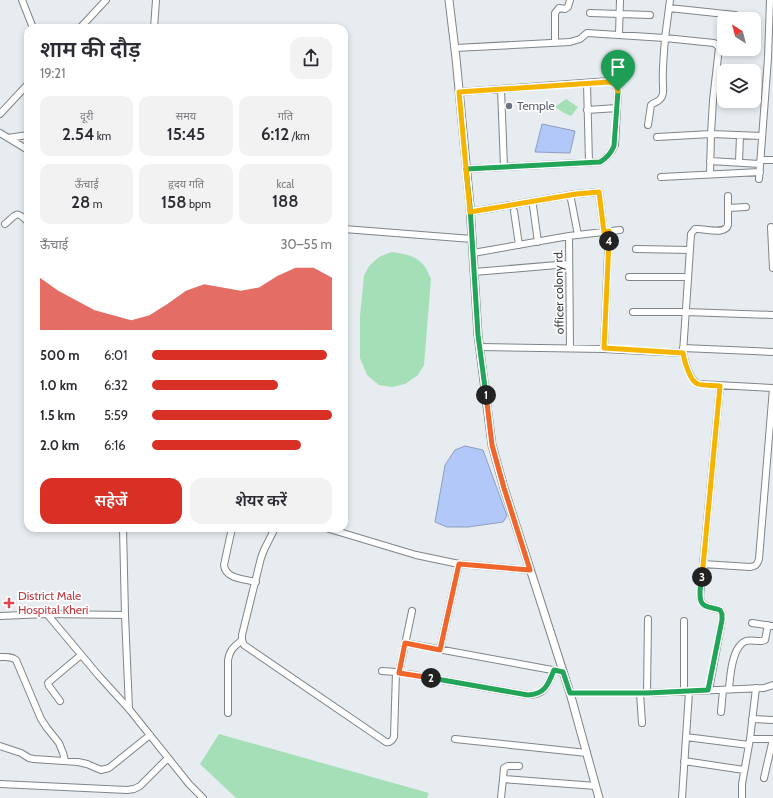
<!DOCTYPE html>
<html lang="hi">
<meta charset="utf-8">
<style>
:root{--surface:#fff;--page:#f2f2f3;--text:#2b2b33;--muted:#7c7c81;--accent:#d93025}
body{margin:0;font-family:Cabin,"Noto Sans Devanagari",sans-serif;background:var(--page);color:var(--text);height:100vh;display:flex;flex-direction:column;font-size:15px;white-space:nowrap}
*{box-sizing:border-box;margin:0}
p{font-size:13px;color:var(--muted)}
.icon{flex:none;width:22px;height:22px;fill:none;stroke:currentColor;stroke-width:2;stroke-linecap:round;stroke-linejoin:round}
.map{position:relative;flex:1;overflow:hidden}
.drawer{position:absolute;left:24px;top:24px;width:324px;height:508px;display:flex;flex-direction:column;background:var(--surface);border-radius:12px;box-shadow:0 2px 6px #0003}
.drawer>*{flex:none}
.needle{width:26px;rotate:324deg}
.buttons{position:absolute;left:717px;top:12px;display:grid;gap:8px}
.buttons a{display:grid;place-items:center;width:44px;height:44px;border-radius:8px;background:var(--surface);box-shadow:0 2px 6px #0003;font-size:20px}
.pin{position:absolute;display:grid;place-items:center;width:34px;height:34px;color:#fff;margin:-41px -17px;border-radius:50% 50% 50% 0;rotate:-45deg;box-shadow:0 0 4px #0007}
.pin .icon{rotate:45deg}
.km{position:absolute;width:20px;height:20px;margin:-10px;border-radius:50%;background:#222;color:#fff;font-size:11px;line-height:20px;text-align:center}
.round{display:grid;place-items:center;flex:none;width:42px;height:42px;border-radius:12px;background:var(--page)}
.summary{display:flex;align-items:center;justify-content:space-between;height:68px;padding:0 16px}
h1{font-size:22px;font-weight:600;line-height:30px}
.stats{display:grid;grid-template-columns:repeat(3,1fr);gap:6px;height:68px;padding:4px 16px}
.stats div{display:grid;align-content:center;border-radius:10px;background:var(--page);text-align:center}
.stats b{font-size:17px;font-weight:600}
.stats small{font-size:11px;font-weight:400}
.stats p{font-size:11px}
.chart{height:112px;padding:8px 16px}
.chart p{display:flex;justify-content:space-between}
.chart svg{width:100%;height:72px;margin-top:4px;fill:var(--accent);opacity:.7}
.cta{display:flex;gap:8px;margin-top:auto;padding:8px 16px}
.cta a{flex:1;height:46px;border-radius:12px;background:var(--accent);color:#fff;font-size:16px;font-weight:600;line-height:46px;text-align:center}
.cta a+a{background:var(--page);color:var(--text)}
ul{padding:0 16px;list-style:none;font-size:13px}
li{display:grid;grid-template-columns:64px 48px 1fr;align-items:center;height:30px}
li i{height:10px;border-radius:5px;background:var(--accent)}
.map>svg:first-child{display:block}
.green{fill:#a5dfb7}
.water{fill:#b1c8f9;stroke:#8d9ec1}
.lines{fill:none;stroke-linecap:round;stroke-linejoin:round}
.minor-casing{stroke:#7f8589;stroke-width:8}
.tertiary-casing{stroke:#7f8589;stroke-width:9}
.minor{stroke:#fff;stroke-width:6}
.tertiary{stroke:#fff;stroke-width:7}
.split-1-casing{stroke:#fff;stroke-width:8}
.split-2-casing{stroke:#fff;stroke-width:8}
.split-3-casing{stroke:#fff;stroke-width:8}
.split-4-casing{stroke:#fff;stroke-width:8}
.split-5-casing{stroke:#fff;stroke-width:8}
.split-1{stroke:#22a559;stroke-width:5}
.split-2{stroke:#f0652b;stroke-width:5}
.split-3{stroke:#22a559;stroke-width:5}
.split-4{stroke:#f5b400;stroke-width:5}
.split-5{stroke:#f5b400;stroke-width:5}
.worship-dot{fill:#6b7280;stroke:#fff;stroke-width:1.5}
.health-dot{fill:#e0444e;stroke:#fff;stroke-width:1.5}
.labels{text-anchor:middle;stroke-width:3.5;stroke-linejoin:round;paint-order:stroke}
.worship-label{font-size:12px;fill:#5b616d;stroke:#fff;text-anchor:start}
.street-label{font-size:12px;fill:#3a3c3e;stroke:#fff}
.health-label{font-size:12px;fill:#be3a42;stroke:#fff;text-anchor:start}
</style>
<div class="map">
<svg width="773" height="798" viewBox="0 0 773 798">
<rect width="100%" height="100%" fill="#e6ecf0"/>
<path class="green" d="M566,99L578,107L571,116L564,113L555,107Z
M391,252C404,254 417,255 425,267C428,271 429,275 431,279L424,365L418,375L405,384L392,387L379,385L367,375L360,358V316L364,276L369,266L379,257Z
M219,734L429,793L427,798H236L200,764Z"/>
<path class="water" d="M542,124L575,131L570,153L535,152Z
M465,446L483,450L507,516L503,522L468,527H447L435,522L445,465L455,450Z"/>
<g class="lines">
<defs>
<path id="minor" d="M22,0L33,28
M669,8L735,15
M590,13L650,15
M80,28L106,0
M154,28L156,0
M619,34L620,0
M555,42V13L559,8L565,9L568,7L570,0
M455,48L570,42L580,39L587,33L665,38L670,0
M587,83L589,163
M501,89L504,167
M459,92L609,81L615,84L618,91L615,145C611,153 607,158 600,162L466,169
M587,110L617,108
M0,114L28,84
M648,125L651,105C654,102 659,102 661,98C664,95 663,90 663,86C662,70 664,54 665,38L714,43L718,46L719,48L713,100L711,134L710,174
M0,133L28,150
M657,137L711,134L762,136
M8,138L28,135
M761,160H773
M710,161L760,164
M739,162L740,135
M661,177L760,172
M759,179L768,58L770,0
M571,199L578,235
M533,206L538,242
M728,208L746,207
M514,211L519,245
M470,212L575,194L599,192L604,232
M5,224C17,214 16,210 28,222
M771,227L773,268
M344,229L472,239
M569,236L620,230
M636,249L690,250
M473,253L569,236L570,348
M474,272L569,264
M629,277H688
M633,312H686L773,315
M480,347L604,349L683,353C685,362 689,379 698,384L773,388
M683,348L773,352
M604,349L609,231
M683,353L691,234L695,229H698C706,229 725,235 728,225V196
M123,528L125,615
M232,528L224,565C225,579 245,579 256,582
M275,528L264,550L261,558L242,635V640L244,645L386,742C390,743 392,741 394,737L396,672L528,695C545,695 548,685 554,670
M326,528L416,555L459,564
M703,564L750,567C756,566 757,565 759,559L773,388
M47,614L99,676L129,709L189,784L203,798
M0,616L47,614L125,615L129,709
M752,623L773,626
M405,643L563,672
M440,650L459,564L530,570
M0,657C6,657 11,656 16,660L41,719L47,728L59,743L63,753L65,761
M382,671L396,672
M399,673L412,611
M729,689C730,676 732,646 746,641C753,639 759,643 765,640L768,625
M709,690L722,620V614L720,610C710,607 701,608 700,596L720,386
M684,692V621
M570,693H647L764,688L773,685
M640,693L642,723
M647,693L648,619
M60,701L49,686L48,683L50,681L81,655
M721,712L723,690
M228,713V660C230,649 234,647 242,640
M752,719L773,720
M686,737L749,745
M455,739L587,753
M750,739H773L764,778
M0,746L21,753L29,758L34,759L78,762L87,764L101,770L109,768L150,735
M684,761L744,770
M503,779L504,768L508,766H519
M0,784L127,790L134,789L140,786L168,758
M501,798L503,779L596,786
M682,798L689,692
M742,798V784L750,739L756,688"/>
<path id="tertiary" d="M449,0L456,58L470,206L478,335L492,445L504,488L570,693L599,798"/>
</defs>
<use href="#minor" class="minor-casing"/>
<use href="#tertiary" class="tertiary-casing"/>
<use href="#minor" class="minor"/>
<use href="#tertiary" class="tertiary"/>
</g>
<g class="lines">
<defs>
<path id="split-1" d="M486,395L478,335L470,206L466,169L600,162C607,158 611,153 614,146L618,91"/>
<path id="split-2" d="M431,678L399,673L405,643L440,650L459,564L530,570L504,488L492,445L486,395"/>
<path id="split-3" d="M431,678L528,695C545,694 548,685 554,670L563,672L570,693H647L708,690L722,620V614L720,610C715,608 708,608 704,605C697,601 701,583 702,577"/>
<path id="split-4" d="M609,241L604,348L683,353C684,360 690,382 698,384C704,386 713,385 720,386L702,577"/>
<path id="split-5" d="M609,241V231L604,232L599,192L576,194L470,212L459,92L609,82L615,84L618,91"/>
</defs>
<use href="#split-1" class="split-1-casing"/>
<use href="#split-2" class="split-2-casing"/>
<use href="#split-3" class="split-3-casing"/>
<use href="#split-4" class="split-4-casing"/>
<use href="#split-5" class="split-5-casing"/>
<use href="#split-1" class="split-1"/>
<use href="#split-2" class="split-2"/>
<use href="#split-3" class="split-3"/>
<use href="#split-4" class="split-4"/>
<use href="#split-5" class="split-5"/>
</g>
<circle class="worship-dot" cx="509" cy="106" r="4"/>
<path class="health-dot" d="M7 597h4v4h4v4h-4v4h-4v-4h-4v-4h4z"/>
<g class="labels">
<g class="worship-label">
<text x="517" y="110">Temple</text>
</g>
<g class="street-label">
<text transform="translate(559 292) rotate(-91)" y="4">officer colony rd.</text>
</g>
<g class="health-label">
<text x="18" y="600">District Male<tspan x="18" dy="14">Hospital Kheri</tspan></text>
</g>
</g>
</svg>
<div class="buttons">
<a><svg class="needle" viewBox="-14 -14 28 28"><path d="M0-13l5 13h-10z" fill="#e53935"/><path d="M0 13l5-13h-10z" fill="#7c7c81"/></svg></a>
<a><svg class="icon" aria-label="layers" viewBox="0 0 24 24"><path d="M12 4l9 5-9 5-9-5zM3 14l9 5 9-5"/></svg></a>
</div>
<div class="pin" style="left:618px;top:91px;background:#1e9e55"><svg class="icon" aria-label="arrive" viewBox="0 0 24 24"><path d="M6 21V4h12l-3 4 3 4H6"/></svg></div>
<b class="km" style="left:486px;top:395px">1</b>
<b class="km" style="left:431px;top:678px">2</b>
<b class="km" style="left:702px;top:577px">3</b>
<b class="km" style="left:609px;top:241px">4</b>
<section class="drawer">
<div class="summary"><div><h1>शाम की दौड़</h1><p>19:21</p></div><a class="round"><svg class="icon" aria-label="share" viewBox="0 0 24 24"><path d="M12 15V3M7 8l5-5 5 5M5 13v7h14v-7"/></svg></a></div>
<div class="stats">
<div><p>दूरी</p><b>2.54<small> km</small></b></div>
<div><p>समय</p><b>15:45</b></div>
<div><p>गति</p><b>6:12<small> /km</small></b></div>
</div>
<div class="stats">
<div><p>ऊँचाई</p><b>28<small> m</small></b></div>
<div><p>हृदय गति</p><b>158<small> bpm</small></b></div>
<div><p>kcal</p><b>188</b></div>
</div>
<div class="chart"><p><span>ऊँचाई</span>30–55 m</p>
<svg viewBox="0 0 160 44" preserveAspectRatio="none"><path d="M0 44V12L10 20L20 26L30 32L40 35L50 38L60 35L70 28L80 20L90 16L100 18L110 20L120 18L130 11L140 6L150 6L160 12V44z"/></svg>
</div>
<ul>
<li><b>500 m</b>6:01<i style="width:97%"></i></li>
<li><b>1.0 km</b>6:32<i style="width:70%"></i></li>
<li><b>1.5 km</b>5:59<i style="width:100%"></i></li>
<li><b>2.0 km</b>6:16<i style="width:83%"></i></li>
</ul>
<div class="cta"><a>सहेजें</a><a>शेयर करें</a></div>
</section>
</div>
